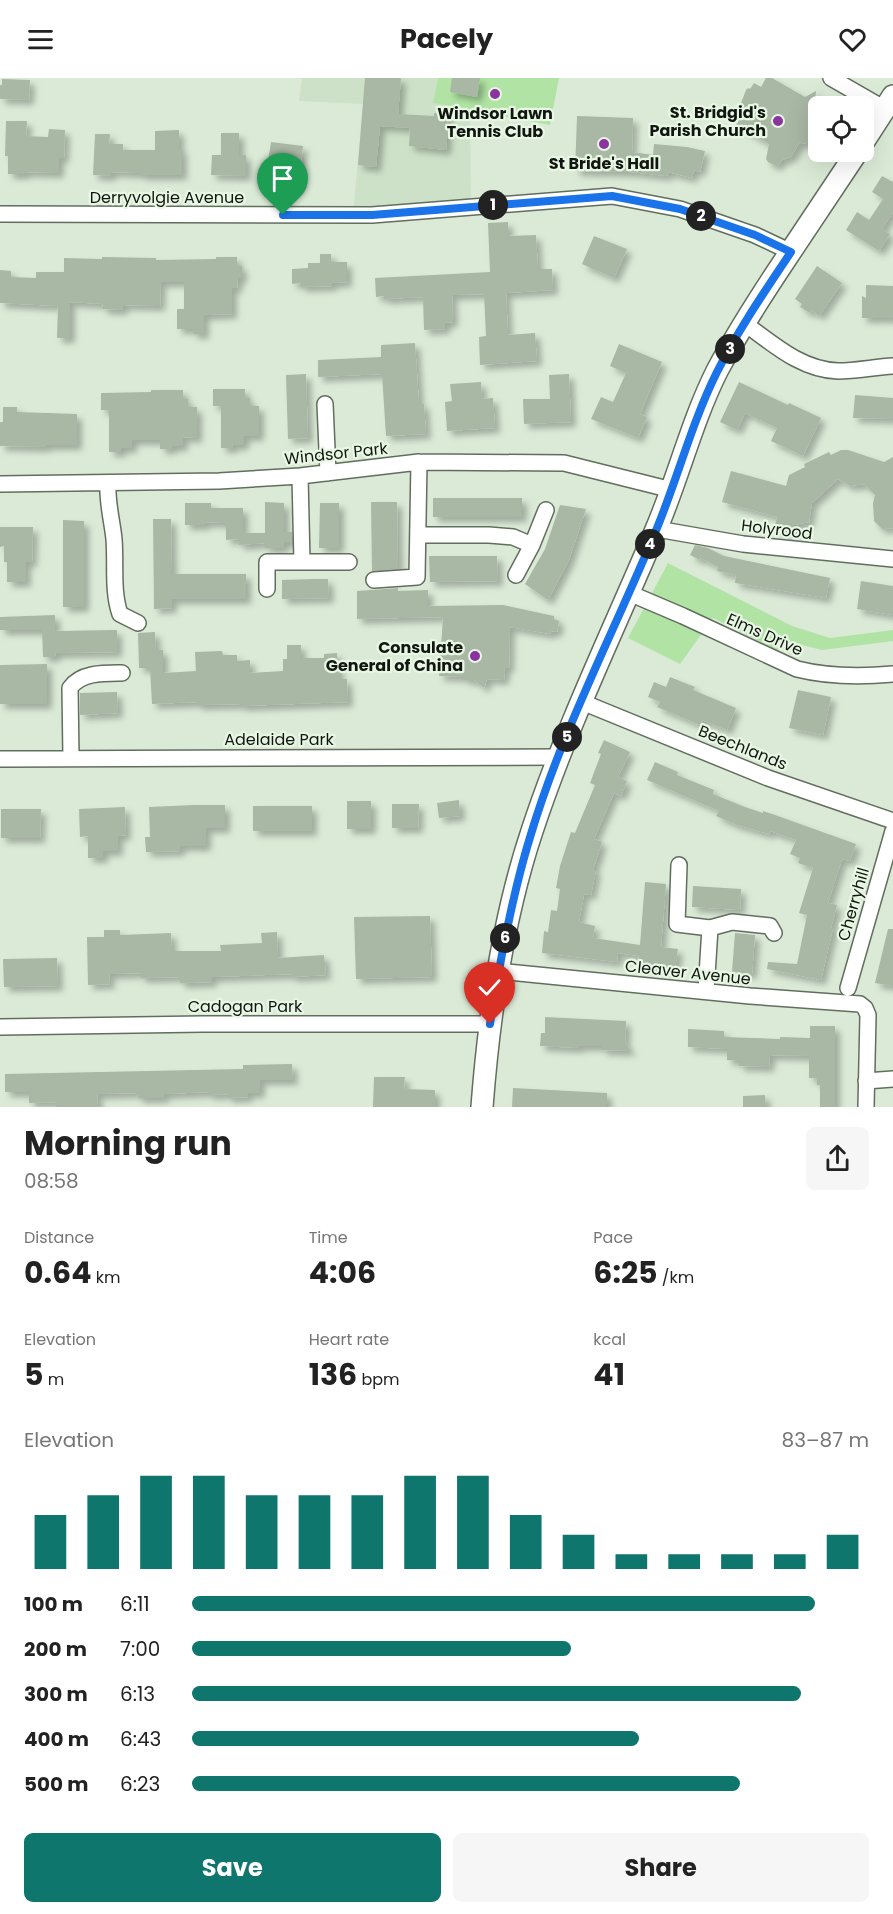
<!DOCTYPE html>
<meta charset="utf-8">
<style>
:root{--surface:#fff;--page:#f6f6f6;--text:#222;--muted:#767676;--accent:#0f766e}
body{margin:0;font-family:Poppins,sans-serif;background:var(--page);color:var(--text);height:100vh;display:flex;flex-direction:column;font-size:22px;white-space:nowrap}
*{box-sizing:border-box;margin:0}
p{font-size:20px;color:var(--muted)}
.icon{flex:none;width:33px;height:33px;fill:none;stroke:currentColor;stroke-width:2;stroke-linecap:round;stroke-linejoin:round}
.map{position:relative;height:1029px;overflow:hidden}
.drawer{display:flex;flex-direction:column;background:var(--surface);flex:1}
.drawer>*{flex:none}
.buttons{position:absolute;left:808px;top:18px;display:grid;gap:12px}
.buttons a{display:grid;place-items:center;width:66px;height:66px;border-radius:9px;background:var(--surface);box-shadow:0 6px 24px #0002;font-size:30px}
.pin{position:absolute;display:grid;place-items:center;width:51px;height:51px;color:#fff;margin:-62px -26px;border-radius:50% 50% 50% 0;rotate:-45deg;box-shadow:0 0 6px #0007}
.pin .icon{rotate:45deg}
.km{position:absolute;width:30px;height:30px;margin:-15px;border-radius:50%;background:#222;color:#fff;font-size:16px;line-height:30px;text-align:center}
.round{display:grid;place-items:center;flex:none;width:63px;height:63px;border-radius:9px;background:var(--page)}
.head{display:flex;align-items:center;justify-content:space-between;height:102px;padding:0 24px}
h1{font-size:33px;font-weight:700;line-height:45px}
.metrics{display:grid;grid-template-columns:repeat(3,1fr);gap:9px;height:102px;padding:6px 24px}
.metrics div{display:grid;align-content:center}
.metrics b{font-size:30px;font-weight:700}
.metrics small{font-size:16px;font-weight:400}
.metrics p{font-size:16px}
.chart{height:168px;padding:12px 24px}
.chart p{display:flex;justify-content:space-between}
.chart svg{width:100%;height:108px;margin-top:6px;stroke:var(--accent);stroke-width:6}
.cta{display:flex;gap:12px;margin-top:auto;padding:12px 24px}
.cta a{flex:1;height:69px;border-radius:9px;background:var(--accent);color:#fff;font-size:24px;font-weight:700;line-height:69px;text-align:center}
.cta a+a{background:var(--page);color:var(--text)}
ul{padding:0 24px;list-style:none;font-size:20px}
li{display:grid;grid-template-columns:96px 72px 1fr;align-items:center;height:45px}
li i{height:15px;border-radius:8px;background:var(--accent)}
header{display:flex;justify-content:space-between;align-items:center;height:78px;padding:0 24px;background:var(--surface);font-size:27px;font-weight:700}
.map>svg:first-child{display:block}
.built{fill:#cde1c8}
.green{fill:#b0e3a4}
.building{fill:#a9b7a5;filter:url(#shadow)}
.lines{fill:none;stroke-linecap:round;stroke-linejoin:round}
.street-casing{stroke:#616e5e;stroke-width:18}
.secondary-casing{stroke:#616e5e;stroke-width:24}
.street{stroke:#fff;stroke-width:15}
.secondary{stroke:#fff;stroke-width:21}
.route-casing{stroke:#fff;stroke-width:12}
.route{stroke:#1a73e8;stroke-width:8}
.poi-dot{fill:#8b339f;stroke:#e8f7e4;stroke-width:2}
.labels{text-anchor:middle;stroke-width:4.5;stroke-linejoin:round;paint-order:stroke}
.poi-label{font-size:16px;font-weight:bold;fill:#111610;stroke:#e8f7e4;text-anchor:end}
.street-label{font-size:16px;fill:#111610;stroke:#e8f7e4}
</style>
<header><svg class="icon" aria-label="menu" viewBox="0 0 24 24"><path d="M4 6h16M4 12h16M4 18h16"/></svg>Pacely<svg class="icon" aria-label="heart" viewBox="0 0 24 24"><path d="M12 20l-8-8c-3-5 5-10 8-4 3-6 11-1 8 4z"/></svg></header>
<div class="map">
<svg width="893" height="1029" viewBox="0 0 893 1029">
<defs>
<filter id="shadow"><feDropShadow dx="5" dy="5" stdDeviation="3" flood-color="#0004"/></filter>
</defs>
<rect width="100%" height="100%" fill="#dbead7"/>
<path class="built" d="M302,0H438L433,25L470,32L471,126L353,137L363,26L299,23Z"/>
<path class="green" d="M438,0H559L550,47L433,25Z
M668,485L792,548L830,560L893,552V563L822,572L798,566L777,572L713,540L680,586L628,560Z"/>
<path class="building" d="M365,0H401L398,36L434,38V35L448,36L446,72L409,68L410,50L380,48L376,89L358,87Z
M452,0H480L477,19L450,14Z
M766,0H772L805,19L816,13L815,25L819,28V40L816,45L818,52L817,59L811,64L802,66L800,64L791,79L782,82L778,87H774L768,84L766,81L769,66L736,47L744,33L739,30L746,12L748,10L750,11L754,5L761,9Z
M2,1L30,2L29,22L0,21V7H2Z
M577,38L633,40L632,74L653,77L654,66L687,69L705,73L700,94L694,92L692,100L668,94L667,98L631,94L575,93Z
M6,43H27L26,58L48,59L49,51L65,52L64,80H59V95L25,94V96H8V78H5Z
M179,52V71H182V97H140V95L111,94V98L93,97L95,56H110L109,66H123V72H155V53Z
M221,55H239V77H246V98L211,97L212,77H221Z
M271,64L303,68L298,107L265,103Z
M882,98L893,104V134L882,151L890,156L879,173L846,152L857,134L869,142L883,121L872,114Z
M508,144V158L536,157L538,191H552L553,212L506,215L508,257L535,255L537,283L480,287L479,259L486,258L484,216L452,217L453,244L445,245V251L424,252L423,219L384,221V218L376,219L375,200L490,194L488,145Z
M594,158L627,171L614,200L582,186Z
M320,176H331V184H347V204L332,205V208L301,209V205L292,206V191L308,190V185H320Z
M102,179L156,180V182L216,181V179H237V188H242V200H238L237,210H232V236L204,237V256H193V251H177V231H184V204H161L160,228L123,227V232L102,231L103,226L70,224V260H57L58,228L0,225V192L11,193V199L36,200V194H64V180L102,181Z
M817,188L842,205L819,238L812,232L810,235L800,229L802,226L795,221Z
M866,207L893,208V240H862V218L866,220Z
M415,265L419,326H424L426,356L386,358L382,296L318,299V282L381,279V267Z
M619,266L662,284L640,336L647,339L638,360L591,341L601,319L613,324L626,295L610,288Z
M306,296L308,360L288,361L286,297Z
M569,296L571,344L524,346L523,321H550L549,297Z
M481,304L482,321L493,320L495,350L447,353L445,324L452,323L450,306Z
M739,304L788,327L789,325L821,340L803,378L771,363L777,350L745,335L737,352L720,344Z
M213,311H245V320H250V328H259V358H244V367H233V370H221V328H213Z
M151,312H183V321H188V329H197V360L183,359V368H172V371H160V362H132V370H121V374H109V332H101V315L151,314Z
M855,317L893,320V341L853,340Z
M3,329H17V334L77,336V367H46V369L0,368V344H3Z
M841,372H848L884,384L893,379V450L882,451L874,443L873,425L875,417L864,406L850,408L838,401L812,425L809,444L794,447V456L774,451L777,439L722,424L731,393L786,408L789,397L805,389L804,386L829,374L831,377Z
M433,420H522V439H433Z
M265,424L284,425V454H292V464H284V470H265V465L239,467V461L226,462V445L205,444V447H185V425H211V430H243V455H265Z
M371,424H397L398,491L372,493Z
M320,425H339V470H319Z
M560,427L586,431L569,482L548,522L525,506L545,471Z
M153,441H171L172,496H246V521H172V530L154,531Z
M63,442L84,443V529H63Z
M0,449H33L32,484H26V504H7V484H4V468L0,469Z
M695,467L708,470L724,478L830,500L826,520L735,505L736,497L717,493L718,489L701,480L700,482L690,477Z
M429,478H497L498,503L430,504Z
M313,501H328L329,520L282,521V502Z
M861,503L893,508V537L857,531Z
M398,510V513L428,512V528L503,527L554,538V541L559,543L557,554L551,553L550,556L510,549L509,590H505L504,602L487,601L484,610L474,602H465V599L439,598L443,539L357,541V513Z
M55,537V553L117,552V574L55,575L56,579H43L42,552H0V539Z
M155,554L156,572H163V595L196,593L195,574L222,573L223,577H237V583L250,582V595L283,593V581H287V567H301V580H324V576L337,575L339,601H347L348,624L241,628V626L197,627V624L152,626L150,590H139L138,555Z
M47,586V626H0V587Z
M670,599L695,609L693,612L736,630L727,652L702,642L700,647L657,629L660,624L648,619L654,604L666,609Z
M798,612L831,619L823,657L789,650Z
M117,614L118,635L80,637V615Z
M604,662L630,674L618,699L627,703L621,718L614,715L594,761L602,764L593,792H596L591,817L584,816L579,844L595,848L593,860L640,867L645,804L666,806L661,869L678,871L675,891L638,886L639,878L618,875L617,884L542,875L544,853L548,854L551,832L557,833L560,811L556,810L560,788L571,754L575,755L595,707L590,705L601,676L598,675Z
M655,684L678,694L677,697L714,712L713,716L745,729L763,735V733L775,737L856,766L850,783L842,781L828,825L837,827L831,850H833L821,902L767,891L768,884L797,886L807,837L799,835L813,790L798,785L800,780L790,776L796,762L770,753L769,756L737,747L716,738L719,733L647,702Z
M459,722L460,738L439,740L437,725Z
M347,723H371V751H347Z
M392,726H419L418,750H392Z
M194,727H225V750H206V768H180V773L146,774L145,759H150L149,729Z
M253,728H312V753H253Z
M125,729L126,757L118,758V773H103V780H88V758L80,759L79,731Z
M1,731H41L40,760H1Z
M693,808L741,811L740,832L692,829Z
M430,838L432,899L356,901L354,839Z
M888,851H893V908L875,905Z
M104,852H120V857L171,855L172,873H221L220,867L262,865L261,855L277,854L278,880L324,877L326,897L292,899L291,896L212,899V904L180,905V899L141,900V895L109,896L110,906L88,907L87,859H104Z
M735,855L755,857L752,896L732,894Z
M57,880L58,908L4,909L3,881Z
M545,939L626,943L625,964L631,973L602,972V968H579V970L540,968L541,955H545Z
M810,948H835V1029H820V1007H817V1000H809V978L770,977L769,989L739,988V983L727,982V971L688,969V951L724,953V959L780,961V959L810,960Z
M292,986L293,1002H260V1015H248V1019L228,1020V1016L209,1017V1014L164,1016V1020H138L137,1015L97,1016L98,1029H56V1024L29,1025V1014H5V996L243,991V987Z
M374,999H405L404,1011L435,1012V1029H373Z
M513,1010L607,1015V1029H512Z
M765,1017L766,1029H743V1018Z"/>
<g class="lines">
<defs>
<path id="street" d="M831,0L885,31
M0,136L372,137L612,118L680,131L755,157L791,174
M744,245C772,265 801,292 838,293C856,293 875,289 893,288
M325,326L328,395
M300,398L302,484
M0,406L219,403L300,398L419,384L564,385L672,412
M108,406C107,425 112,442 114,461C116,486 112,513 120,536L138,545
M657,451L743,466L893,481
M418,457H489L513,459L532,467
M516,497L532,467L546,432
M374,502L417,499L419,384
M267,511V484H349
M629,515L683,538L797,591C829,599 860,599 893,596
M582,624L768,700L893,743
M71,680L70,610C81,594 105,595 122,595
M0,681L558,679
M679,787L677,846L710,850L732,844L770,848L774,855
M498,893L750,918L860,926L865,930L868,937L866,1029
M848,910L893,753
M706,913L710,850
M0,949L203,946H490
M866,1003L893,1001"/>
<path id="secondary" d="M864,63L893,18
M482,1029C489,937 503,840 532,753C566,650 613,553 655,454C678,401 691,345 717,293C737,255 761,218 785,182C809,146 833,110 857,74"/>
</defs>
<use href="#street" class="street-casing"/>
<use href="#secondary" class="secondary-casing"/>
<use href="#street" class="street"/>
<use href="#secondary" class="secondary"/>
</g>
<g class="lines">
<defs>
<path id="route" d="M283,137H372L612,118L680,131L755,157L791,174C765,213 738,252 717,294C692,344 678,399 657,450C615,552 563,650 531,756C512,817 500,882 490,946"/>
</defs>
<use href="#route" class="route-casing"/>
<use href="#route" class="route"/>
</g>
<g class="poi-dot">
<circle cx="495" cy="16" r="6"/>
<circle cx="778" cy="43" r="6"/>
<circle cx="604" cy="66" r="6"/>
<circle cx="475" cy="578" r="6"/>
</g>
<g class="labels">
<g class="poi-label">
<text x="766" y="40">St. Bridgid's<tspan x="766" dy="18">Parish Church</tspan></text>
<text x="495" y="41" text-anchor="middle">Windsor Lawn<tspan x="495" dy="18">Tennis Club</tspan></text>
<text x="604" y="91" text-anchor="middle">St Bride's Hall</text>
<text x="463" y="575">Consulate<tspan x="463" dy="18">General of China</tspan></text>
</g>
<g class="street-label">
<text x="167" y="125">Derryvolgie Avenue</text>
<text transform="translate(336 375) rotate(-6)" y="6">Windsor Park</text>
<text transform="translate(777 451) rotate(7)" y="6">Holyrood</text>
<text transform="translate(765 556) rotate(24)" y="6">Elms Drive</text>
<text x="279" y="667">Adelaide Park</text>
<text transform="translate(743 669) rotate(22)" y="6">Beechlands</text>
<text transform="translate(853 826) rotate(-74)" y="6">Cherryhill</text>
<text transform="translate(688 894) rotate(6)" y="6">Cleaver Avenue</text>
<text x="245" y="934">Cadogan Park</text>
</g>
</g>
</svg>
<div class="buttons">
<a><svg class="icon" aria-label="locate" viewBox="0 0 24 24"><circle cx="12" cy="12" r="6"/><path d="M12 2v4M12 18v4M2 12h4M18 12h4"/></svg></a>
</div>
<div class="pin" style="left:283px;top:137px;background:#1e9e55"><svg class="icon" aria-label="arrive" viewBox="0 0 24 24"><path d="M6 21V4h12l-3 4 3 4H6"/></svg></div>
<div class="pin" style="left:490px;top:946px;background:#d93025"><svg class="icon" aria-label="check" viewBox="0 0 24 24"><path d="M5 12l5 5 9-10"/></svg></div>
<b class="km" style="left:493px;top:127px">1</b>
<b class="km" style="left:701px;top:138px">2</b>
<b class="km" style="left:730px;top:271px">3</b>
<b class="km" style="left:650px;top:466px">4</b>
<b class="km" style="left:567px;top:659px">5</b>
<b class="km" style="left:505px;top:860px">6</b>
</div>
<section class="drawer">
<div class="head"><div><h1>Morning run</h1><p>08:58</p></div><a class="round"><svg class="icon" aria-label="share" viewBox="0 0 24 24"><path d="M12 15V3M7 8l5-5 5 5M5 13v7h14v-7"/></svg></a></div>
<div class="metrics">
<div><p>Distance</p><b>0.64<small> km</small></b></div>
<div><p>Time</p><b>4:06</b></div>
<div><p>Pace</p><b>6:25<small> /km</small></b></div>
</div>
<div class="metrics">
<div><p>Elevation</p><b>5<small> m</small></b></div>
<div><p>Heart rate</p><b>136<small> bpm</small></b></div>
<div><p>kcal</p><b>41</b></div>
</div>
<div class="chart"><p><span>Elevation</span>83–87 m</p>
<svg viewBox="0 0 160 44" preserveAspectRatio="none"><path d="M5 44V22M15 44V14M25 44V6M35 44V6M45 44V14M55 44V14M65 44V14M75 44V6M85 44V6M95 44V22M105 44V30M115 44V38M125 44V38M135 44V38M145 44V38M155 44V30"/></svg>
</div>
<ul>
<li><b>100 m</b>6:11<i style="width:92%"></i></li>
<li><b>200 m</b>7:00<i style="width:56%"></i></li>
<li><b>300 m</b>6:13<i style="width:90%"></i></li>
<li><b>400 m</b>6:43<i style="width:66%"></i></li>
<li><b>500 m</b>6:23<i style="width:81%"></i></li>
</ul>
<div class="cta"><a>Save</a><a>Share</a></div>
</section>
